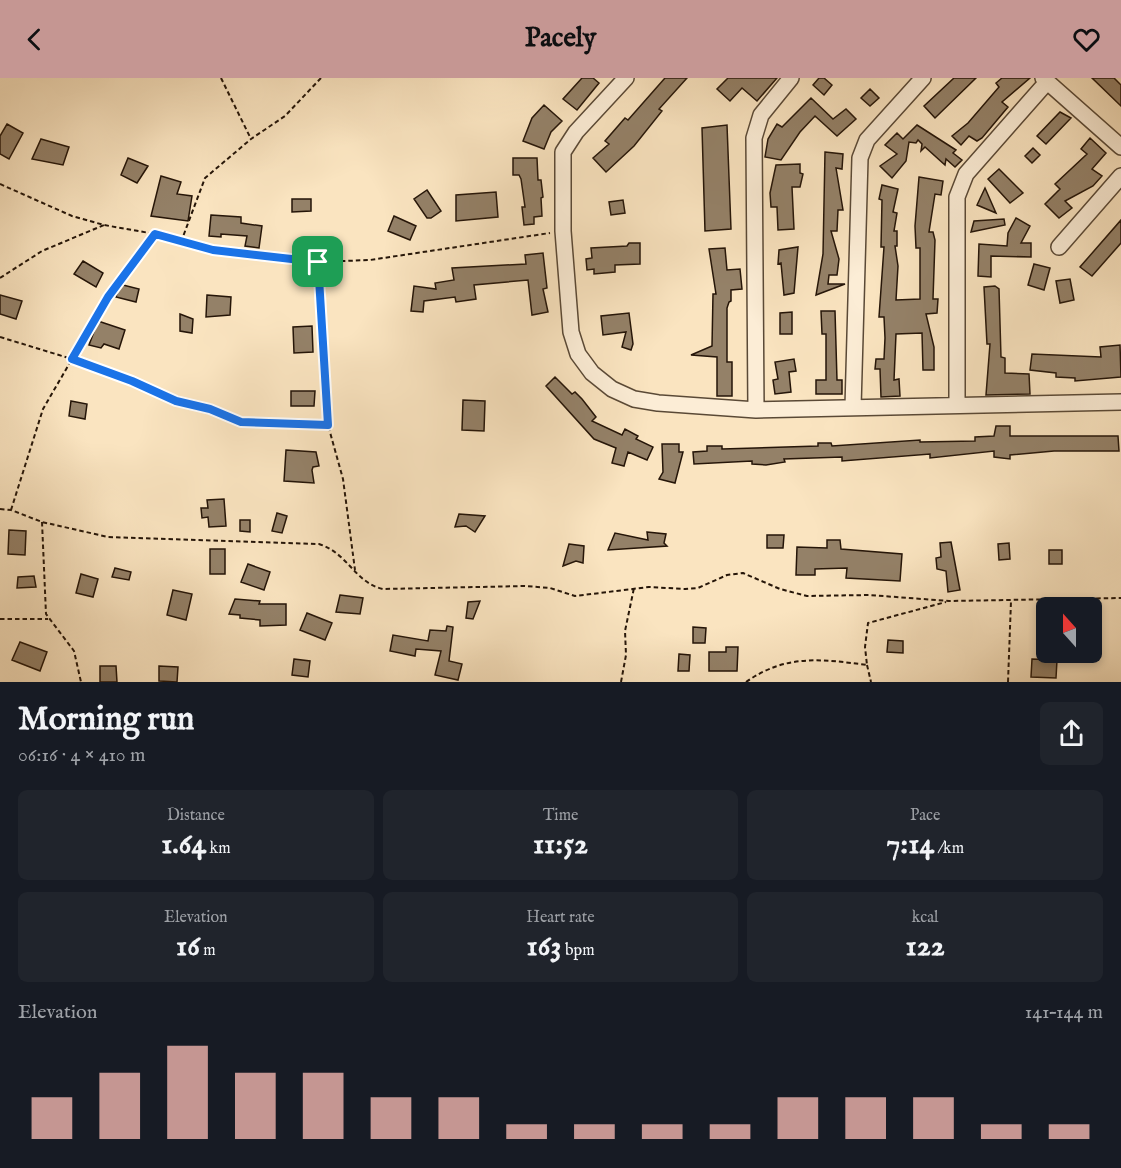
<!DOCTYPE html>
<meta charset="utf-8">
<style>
:root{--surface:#171b24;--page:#20242c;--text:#f1f3f6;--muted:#9ea1a6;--accent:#c59692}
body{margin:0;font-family:"IM FELL English",serif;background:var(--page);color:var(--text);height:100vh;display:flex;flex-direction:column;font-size:22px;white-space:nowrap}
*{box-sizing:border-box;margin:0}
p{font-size:20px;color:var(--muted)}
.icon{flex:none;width:33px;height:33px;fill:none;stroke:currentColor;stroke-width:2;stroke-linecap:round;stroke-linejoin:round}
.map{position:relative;height:604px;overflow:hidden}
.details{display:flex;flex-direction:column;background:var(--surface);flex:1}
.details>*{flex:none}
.needle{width:39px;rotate:339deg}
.buttons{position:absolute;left:1036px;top:519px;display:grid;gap:12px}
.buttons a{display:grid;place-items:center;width:66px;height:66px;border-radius:9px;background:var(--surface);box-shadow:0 3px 9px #0003;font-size:30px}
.pin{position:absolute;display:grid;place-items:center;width:51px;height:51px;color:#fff;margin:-26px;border-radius:12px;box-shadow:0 3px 9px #0006}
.round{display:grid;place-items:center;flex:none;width:63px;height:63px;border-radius:9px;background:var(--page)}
.overview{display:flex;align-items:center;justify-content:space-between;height:102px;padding:0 18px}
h1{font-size:33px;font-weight:700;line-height:45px}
.figures{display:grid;grid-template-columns:repeat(3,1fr);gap:9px;height:102px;padding:6px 18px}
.figures div{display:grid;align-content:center;border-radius:9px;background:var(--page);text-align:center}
.figures b{font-size:30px;font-weight:700}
.figures small{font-size:16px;font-weight:400}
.figures p{font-size:16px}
.chart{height:168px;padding:12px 18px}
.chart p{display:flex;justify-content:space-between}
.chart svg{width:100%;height:108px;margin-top:6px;stroke:var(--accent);stroke-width:6}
header{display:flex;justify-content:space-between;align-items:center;height:78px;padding:0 18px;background:var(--accent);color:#111;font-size:27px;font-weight:700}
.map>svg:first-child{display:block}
.building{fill:#948168;stroke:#251508;stroke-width:1.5}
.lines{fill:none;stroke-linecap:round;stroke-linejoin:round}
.minor-casing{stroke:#5a4936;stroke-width:18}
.path{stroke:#251508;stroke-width:2;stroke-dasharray:4.5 3;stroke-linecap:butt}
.minor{stroke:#fcedd6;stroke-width:15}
.route-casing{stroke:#fff;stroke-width:12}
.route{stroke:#1a73e8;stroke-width:8}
</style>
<header><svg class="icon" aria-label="back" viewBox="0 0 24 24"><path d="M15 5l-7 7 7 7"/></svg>Pacely<svg class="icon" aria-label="heart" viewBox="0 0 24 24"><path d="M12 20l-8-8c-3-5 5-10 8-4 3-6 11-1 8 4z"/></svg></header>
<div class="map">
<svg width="1121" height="604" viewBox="0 0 1121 604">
<rect width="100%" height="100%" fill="#fae4c0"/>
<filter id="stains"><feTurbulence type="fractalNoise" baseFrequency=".00333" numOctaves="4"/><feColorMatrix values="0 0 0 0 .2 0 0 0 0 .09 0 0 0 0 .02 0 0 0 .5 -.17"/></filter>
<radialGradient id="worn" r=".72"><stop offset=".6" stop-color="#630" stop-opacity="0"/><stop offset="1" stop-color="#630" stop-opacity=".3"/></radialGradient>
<path class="building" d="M582,0H593L599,5L577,32L563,21Z
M665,0H687L659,31L662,33L634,68L606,94L593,80L609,66L605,63L625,40L628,42Z
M728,0H777L757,23L742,10L730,23L717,11Z
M819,0H824L832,7L824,17L813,7Z
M954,0H976L935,40L924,28Z
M1002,0H1030L1002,24L1008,29L982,60L977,63L969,58L961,67L952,58L968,45L999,9L996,5Z
M1092,0H1114L1121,7V28Z
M870,11L879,20L870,28L861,20Z
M811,20L833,41L846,31L856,41L837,58L815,38L800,54L781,82L765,79L768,61L777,46L782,49Z
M544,27L562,43L551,54L544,71L523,63L532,40Z
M1060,34L1071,40L1046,66L1037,58Z
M7,46L23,55L9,81L0,76V58Z
M727,47L731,151L705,153L702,50Z
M917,47L956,72L953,75L962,82L955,89L946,81L945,87L925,69L921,73L922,66L918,62L916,65L909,64L906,83L892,100L880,88L897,76L885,67L897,55L903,61Z
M1090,60L1106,75L1092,91L1102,98L1093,108L1065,123L1072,130L1059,140L1045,126L1060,111L1055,106L1087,76L1081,71Z
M41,61L69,69L63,87L32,81Z
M1033,70L1040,77L1032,85L1025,78Z
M825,74L843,76L842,91L836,90L843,132H838L837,153H831L839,181L837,197H829L828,206H845L816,217L823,176Z
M128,80L148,88L137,105L121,97Z
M513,80H537L538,102H541L543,119L541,120L542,138L534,139V146L524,147L522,129H525L521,101L519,97H513Z
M800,86V95L803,96L800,109H792L794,151L778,152L777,129H771L770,115L776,87Z
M999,91L1023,115L1010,125L988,101Z
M161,98L181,104L177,116L192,118L188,143L151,138Z
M919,99L943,103L941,117L935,116L929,154H933L935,162L933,221H938L937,235L926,236L934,269V292H923L922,255L896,256L894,302L899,301L900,318L881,319L880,291H875L876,281H884L885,260L884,239H879L884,169H881L882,122L879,121L882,107L898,111L893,134L897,135L894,153H897V168H895L898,188L896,222L920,221V170H916L915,148Z
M985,110L996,135L977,127Z
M427,112L441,133L431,140H427L414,121Z
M496,114L498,139L456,143V117Z
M292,121H311V133L292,134Z
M623,122L625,135L611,137L609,124Z
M211,137L241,139V145L262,148L259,170L245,168L247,158L221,156V159L209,158Z
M394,138L416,148L410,162L388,153Z
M1016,140L1030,148L1021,165H1031V179L991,178V199L978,198L979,166L1007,168L1008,155Z
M1004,141L1005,147L971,154L974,143Z
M1121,142V165L1092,198L1080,189Z
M629,165H640V186L615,187V194L594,196V191L587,192L586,181L592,180L591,170L627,168Z
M798,169L794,215L784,217L781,185L778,186L779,172Z
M725,170L727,192L740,191L742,211L731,212V223L729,224L727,230V284H732V318H717V279L691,277L712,268L713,216H716L709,171Z
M543,175L547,210L543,211L548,234L532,237L528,202L474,207L476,221L456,224L455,219L424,223L423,234L411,233L414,208L436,211L435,205L454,202L452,190L526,186L525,177Z
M83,183L103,195L96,209L74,196Z
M1034,186L1050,190L1044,212L1028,207Z
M1070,201L1074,222L1060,225L1056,203Z
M119,206L139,211L136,224L116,219Z
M995,208L999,211L1001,279L1005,280V295L1029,296L1030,316L986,317L990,266H987L984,209Z
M0,217L22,223L16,241L0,236Z
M207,217L231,219L230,237L206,239Z
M821,233H835L837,302H842V316H816V302H826V256H822Z
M792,234V256H780V235Z
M629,235L633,266L631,272L622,269L626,254L603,257L601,238Z
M180,236L193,241L192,255L180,253Z
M98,243L125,252L119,271L104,266L101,270L89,267Z
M312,248L313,274L294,275L293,249Z
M1120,267L1121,299L1075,303V300L1056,299V295L1030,292L1032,276L1101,279L1100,269Z
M794,281L796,293L789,294L791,314L775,316L773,302L778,301L775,284Z
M555,299L572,316L575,314L582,321L596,339L592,343L622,357L625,351L638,358L636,361L653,369L647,382L628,374L624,388L612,385L616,370L594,361L546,308Z
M291,313H315L314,328H291Z
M463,322L485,323L484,353L462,352Z
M71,323L87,326L85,341L69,338Z
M996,348H1010V358H1118L1119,373H1054L1010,377V381L994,379V373L930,380V376L842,383V379L784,381L785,384L766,387L752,386V383L694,386L693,374L707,373V368H722V371L818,368V365H831L832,368L920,362V364L975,363V359L994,358Z
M662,366H679V374H683L675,405L659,401L663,394Z
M286,372L316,374L319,388L313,389L312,392L314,405L284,403Z
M224,421L226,448L209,449L208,439L202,440L201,430H208L207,422Z
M277,435L287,438L282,455L272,453Z
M459,436L485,438L475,454L466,448L455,449Z
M240,442H250V454L240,453Z
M9,452L26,453L25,477L8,476Z
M647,454L666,456L664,465L667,468L608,472L615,455L648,462Z
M767,457H784L783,470H767Z
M827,462H840L841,471L902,476L900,503L846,500L847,490L815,491V497H796L797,469L827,470Z
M951,464L960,512L948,514L946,493L937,491L936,480L941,479L940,465Z
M1009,465L1010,481L999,482L998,466Z
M569,466L584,468L583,485L576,483L563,488Z
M210,471H225V496H210Z
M1049,472H1062V486H1049Z
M248,486L270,494L264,512L241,504Z
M115,490L131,494L129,502L112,499Z
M81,496L98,501L93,519L76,515Z
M34,498L36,509L17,510L18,499Z
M173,512L192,516L186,542L167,537Z
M340,517L363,520L360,536L336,534Z
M235,521L260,523L259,526H286V547L260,548V542L240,540V537L229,536Z
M480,523L473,541L466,540L468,524Z
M307,535L332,545L325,562L300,552Z
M447,548L453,549L449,583L462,586L458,602L435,597L441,573L416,571L415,578L390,573L393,557L428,563L430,552L446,553Z
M693,549L706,550L705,565H693Z
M888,562L903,563V575L887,574Z
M20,564L47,574L40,593L12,582Z
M726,569H738L737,593H709V574H726Z
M679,576L690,577L689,593H678Z
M294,581L310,583L308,599L292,597Z
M1032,581L1057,582L1056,600L1031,599Z
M100,588H116L117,604H100Z
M159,588L178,589L177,604L159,603Z"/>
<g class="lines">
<defs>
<path id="minor" d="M626,0L576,54L563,74V153L571,254L578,276L592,295L612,311L634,321L658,325L756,332L1121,324
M1043,0L1121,69
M1059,169L1121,98
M957,326V119L966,96L1047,4
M853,329L860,80L867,62L923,0
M756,332L754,60L761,37L791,0"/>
</defs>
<use href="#minor" class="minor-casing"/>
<path class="path" d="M221,0L251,61
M0,106L72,138L104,147L155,156L213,172L318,184L370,182L550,155
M181,164L205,100L251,61L285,38L321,0
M318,184L328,347L343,401L355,492
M0,200L42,173L104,147
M0,259L72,281L132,303L176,323L210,331L241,344L328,347
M0,431L11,432L42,444L108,459L319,466C348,475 355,505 383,511L525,508L550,510L575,518L649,509L685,511L698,510L727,497L743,495L780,511L807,518L869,517L949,523L1121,520
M11,432L43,331L108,219L155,156
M42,444L46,536L74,573L81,604
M0,541H48
M867,587L871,604
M621,604L626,577L625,553L634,510
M746,604C786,576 821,581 867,587L865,569L868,545L946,524
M1008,604L1011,523"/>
<use href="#minor" class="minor"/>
</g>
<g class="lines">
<defs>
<path id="route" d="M155,156L213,172L318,184L328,347L241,344L210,331L176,323L132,303L72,281L108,219Z"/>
</defs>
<use href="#route" class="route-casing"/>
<use href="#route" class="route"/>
</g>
<rect width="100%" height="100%" filter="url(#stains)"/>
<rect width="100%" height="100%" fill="url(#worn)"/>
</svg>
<div class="buttons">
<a><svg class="needle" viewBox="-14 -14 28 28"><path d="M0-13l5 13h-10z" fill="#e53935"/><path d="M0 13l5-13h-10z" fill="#9ea1a6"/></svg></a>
</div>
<div class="pin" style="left:318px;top:184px;background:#1e9e55"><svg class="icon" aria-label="arrive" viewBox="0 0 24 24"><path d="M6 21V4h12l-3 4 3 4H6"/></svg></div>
</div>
<section class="details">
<div class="overview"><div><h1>Morning run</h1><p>06:16 · 4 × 410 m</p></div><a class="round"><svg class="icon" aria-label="share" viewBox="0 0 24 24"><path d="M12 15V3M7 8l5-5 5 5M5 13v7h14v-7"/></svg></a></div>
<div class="figures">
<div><p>Distance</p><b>1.64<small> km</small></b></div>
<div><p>Time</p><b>11:52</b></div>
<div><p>Pace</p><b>7:14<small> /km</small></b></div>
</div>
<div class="figures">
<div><p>Elevation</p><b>16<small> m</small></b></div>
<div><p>Heart rate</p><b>163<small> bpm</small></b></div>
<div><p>kcal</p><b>122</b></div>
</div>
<div class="chart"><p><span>Elevation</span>141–144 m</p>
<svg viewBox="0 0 160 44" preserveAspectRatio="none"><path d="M5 44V27M15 44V17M25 44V6M35 44V17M45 44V17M55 44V27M65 44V27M75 44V38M85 44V38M95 44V38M105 44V38M115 44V27M125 44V27M135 44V27M145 44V38M155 44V38"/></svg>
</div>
</section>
